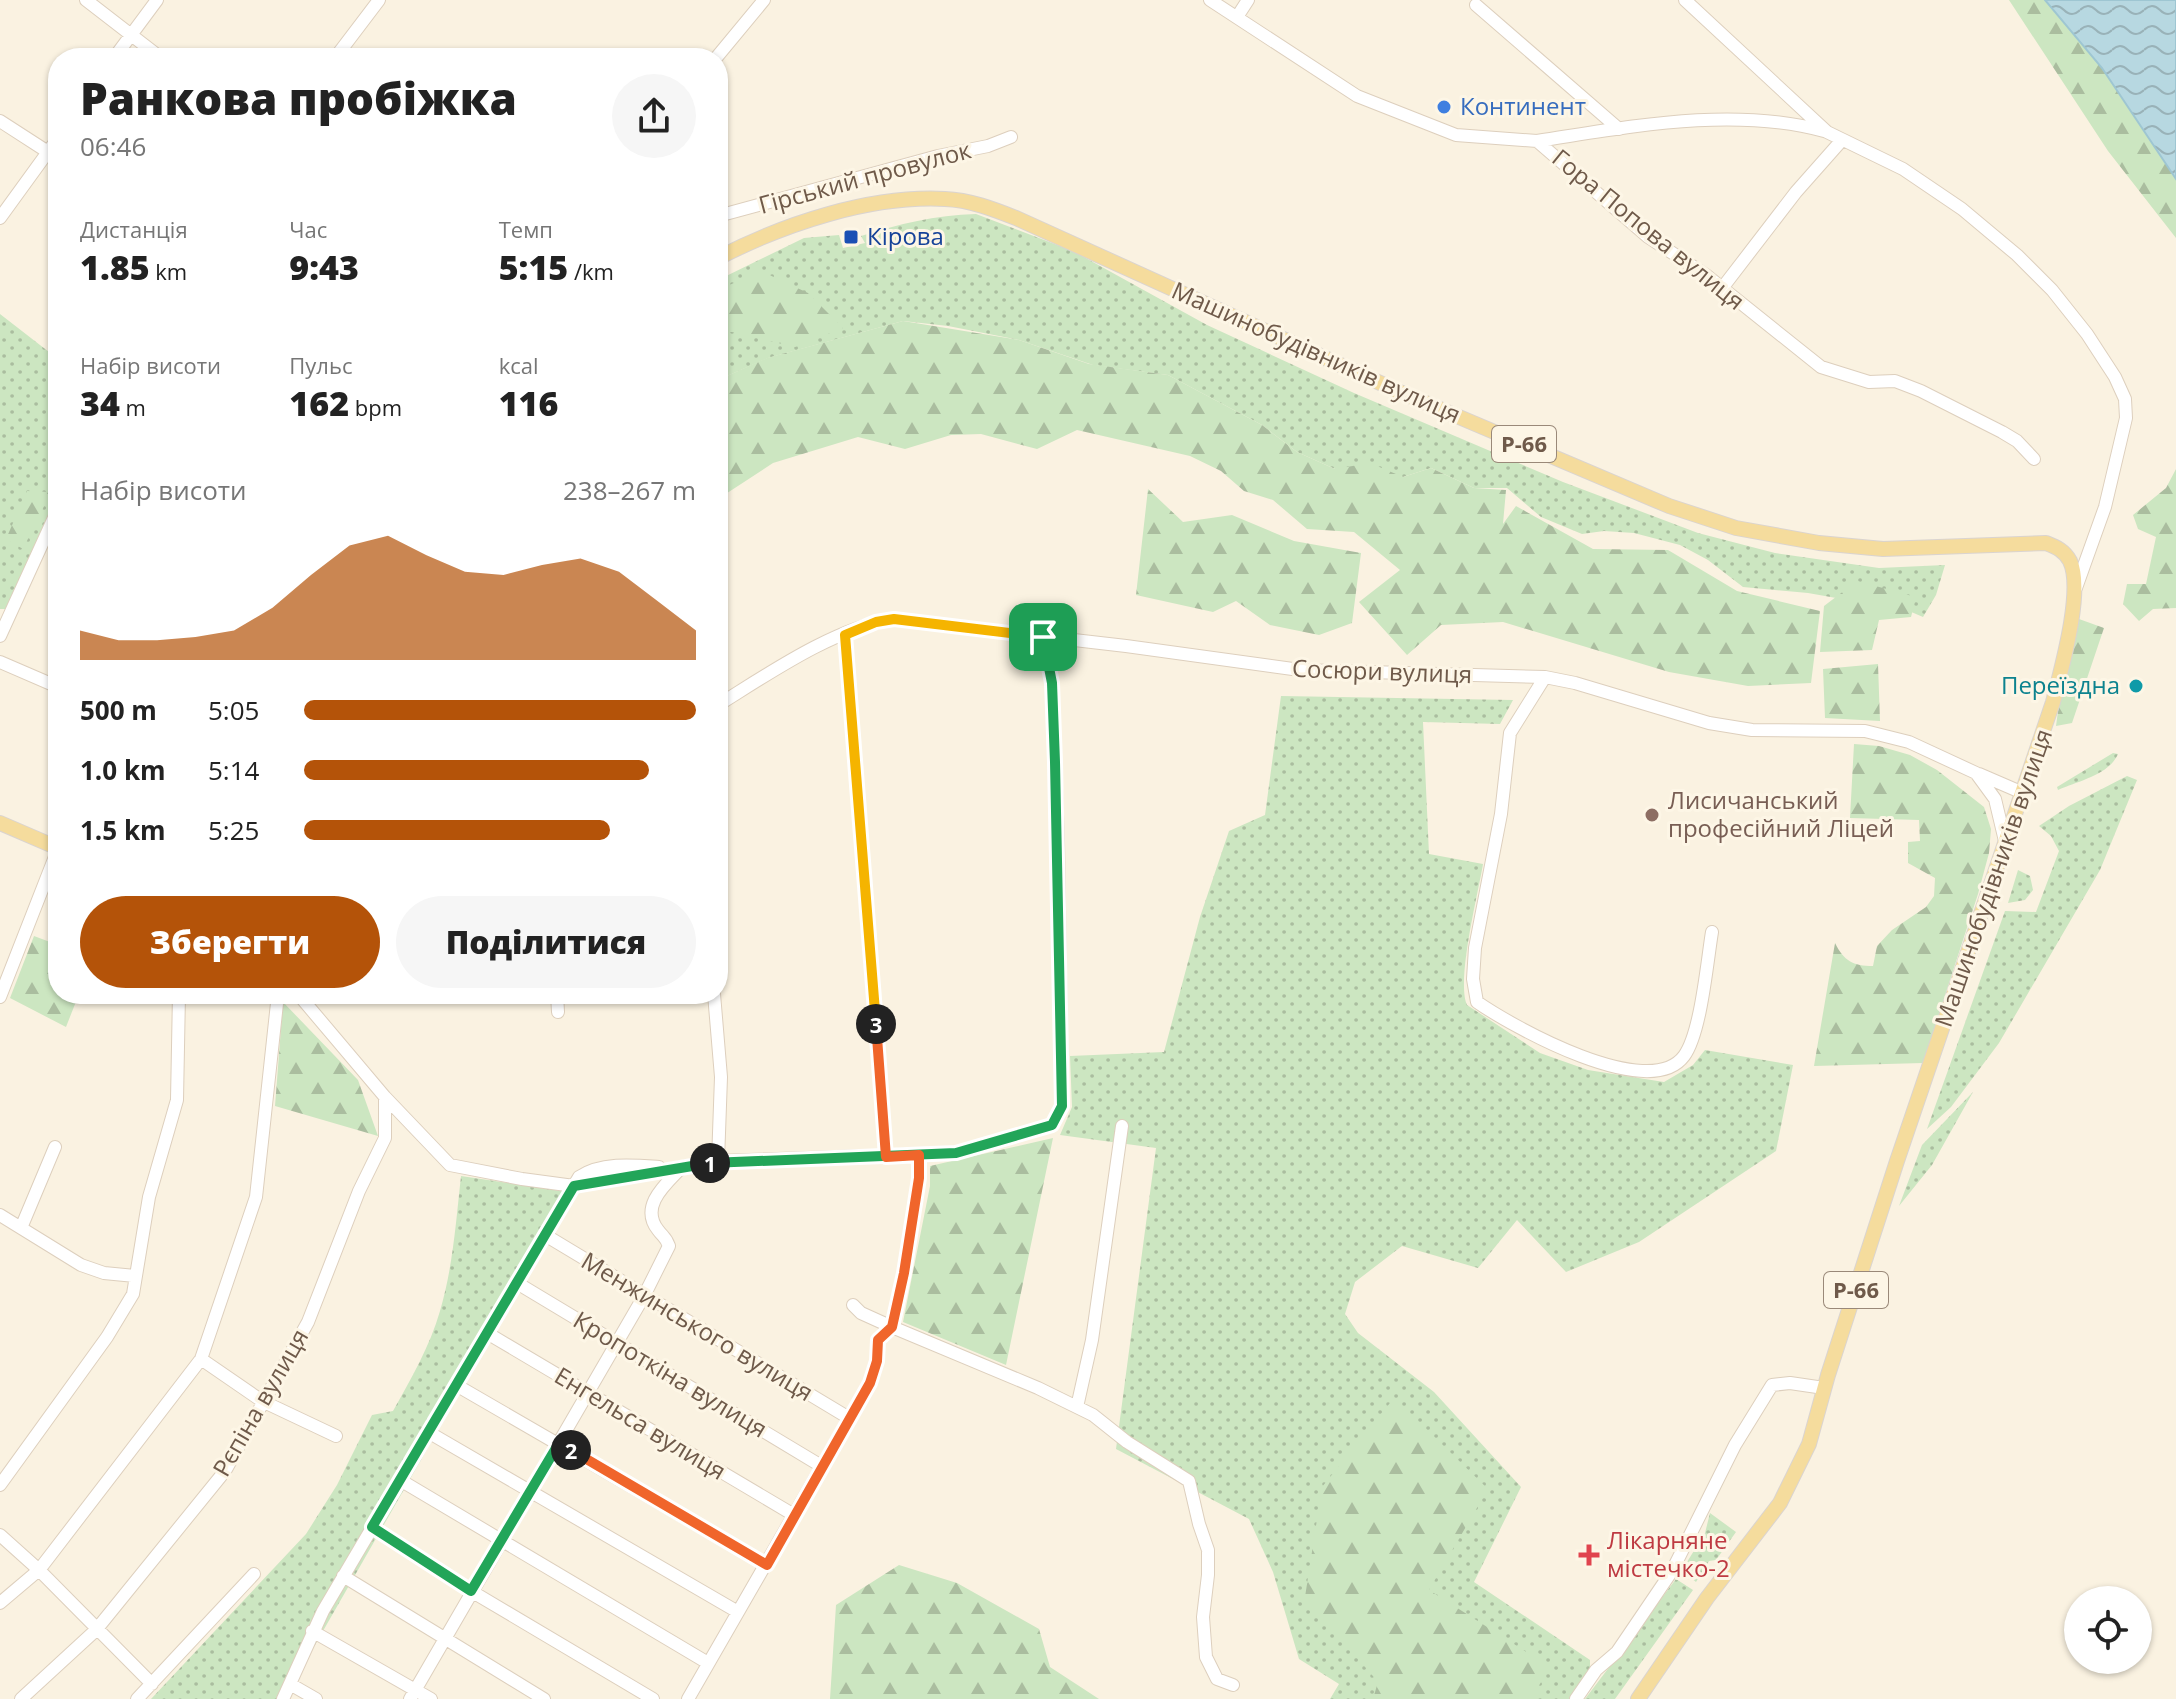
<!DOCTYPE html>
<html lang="uk">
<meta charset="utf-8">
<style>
:root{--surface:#fff;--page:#f6f6f6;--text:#222;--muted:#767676;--accent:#b45309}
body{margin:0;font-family:"Open Sans",sans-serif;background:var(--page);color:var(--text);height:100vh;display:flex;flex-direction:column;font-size:30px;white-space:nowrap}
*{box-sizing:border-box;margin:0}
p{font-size:26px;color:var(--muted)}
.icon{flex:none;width:44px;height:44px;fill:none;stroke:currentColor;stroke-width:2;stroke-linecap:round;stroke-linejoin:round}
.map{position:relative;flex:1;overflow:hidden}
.panel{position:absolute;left:48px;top:48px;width:680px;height:956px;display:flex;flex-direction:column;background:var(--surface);border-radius:32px;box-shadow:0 2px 6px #0004}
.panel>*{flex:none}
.tools{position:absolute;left:2064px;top:1586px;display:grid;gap:16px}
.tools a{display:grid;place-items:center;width:88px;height:88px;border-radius:50%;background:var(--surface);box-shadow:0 2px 6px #0004;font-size:40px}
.pin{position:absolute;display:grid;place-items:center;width:68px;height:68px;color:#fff;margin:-34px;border-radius:16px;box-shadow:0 4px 12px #0006}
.km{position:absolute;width:40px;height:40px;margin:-20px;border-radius:50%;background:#222;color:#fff;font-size:22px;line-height:40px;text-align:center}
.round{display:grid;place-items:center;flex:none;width:84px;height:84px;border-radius:42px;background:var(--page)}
.head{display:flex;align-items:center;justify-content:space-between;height:136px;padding:0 32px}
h1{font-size:44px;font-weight:800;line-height:60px}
.figures{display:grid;grid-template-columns:repeat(3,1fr);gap:12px;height:136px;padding:8px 32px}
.figures div{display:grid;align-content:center}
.figures b{font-size:34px;font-weight:800}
.figures small{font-size:22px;font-weight:400}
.figures p{font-size:22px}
.chart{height:224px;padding:16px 32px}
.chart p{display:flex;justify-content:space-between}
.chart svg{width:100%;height:144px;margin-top:8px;fill:var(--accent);opacity:.7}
.primary-button{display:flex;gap:16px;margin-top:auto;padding:16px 32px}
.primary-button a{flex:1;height:92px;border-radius:48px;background:var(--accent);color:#fff;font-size:32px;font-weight:800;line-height:92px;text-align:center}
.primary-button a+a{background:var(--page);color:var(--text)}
ul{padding:0 32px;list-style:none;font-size:26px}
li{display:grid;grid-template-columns:128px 96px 1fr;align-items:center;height:60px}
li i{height:20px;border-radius:10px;background:var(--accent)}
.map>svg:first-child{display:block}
.grass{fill:url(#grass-dots)}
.forest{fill:url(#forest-firs)}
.water{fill:url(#water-waves);stroke:#9ec6d2;stroke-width:2}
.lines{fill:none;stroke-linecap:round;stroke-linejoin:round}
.minor-casing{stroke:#ddcfbd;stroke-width:14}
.major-casing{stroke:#dad4d0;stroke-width:16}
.minor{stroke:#fff;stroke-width:12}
.major{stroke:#f5dc9d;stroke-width:14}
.split-1-casing{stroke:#fff;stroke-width:16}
.split-2-casing{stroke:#fff;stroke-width:16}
.split-3-casing{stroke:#fff;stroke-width:16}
.split-4-casing{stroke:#fff;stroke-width:16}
.split-1{stroke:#22a559;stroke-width:10}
.split-2{stroke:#22a559;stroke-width:10}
.split-3{stroke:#f0652b;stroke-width:10}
.split-4{stroke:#f5b400;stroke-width:10}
.shop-dot{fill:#3f7fe0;stroke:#fdf6e6;stroke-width:3}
.transit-dot{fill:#1a4fb4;stroke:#fdf6e6;stroke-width:3}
.culture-dot{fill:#0f9aa8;stroke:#fdf6e6;stroke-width:3}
.education-dot{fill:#8d6e63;stroke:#fdf6e6;stroke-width:3}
.health-dot{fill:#e0444e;stroke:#fdf6e6;stroke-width:3}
.labels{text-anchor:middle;stroke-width:6;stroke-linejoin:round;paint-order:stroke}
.shield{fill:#fdf6e6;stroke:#9a8979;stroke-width:2}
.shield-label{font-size:22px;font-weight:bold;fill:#6f5a4a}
.shop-label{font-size:24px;fill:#366cbe;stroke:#fdf6e6;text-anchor:start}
.street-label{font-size:24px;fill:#6f5a4a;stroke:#fdf6e6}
.transit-label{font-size:24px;fill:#164399;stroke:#fdf6e6;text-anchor:start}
.culture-label{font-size:24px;fill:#0d838f;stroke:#fdf6e6;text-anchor:end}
.education-label{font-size:24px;fill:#785e54;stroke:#fdf6e6;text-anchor:start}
.health-label{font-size:24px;fill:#be3a42;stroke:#fdf6e6;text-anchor:start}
</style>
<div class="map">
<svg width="2176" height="1699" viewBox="0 0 2176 1699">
<defs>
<pattern id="grass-dots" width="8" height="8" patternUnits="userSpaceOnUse" patternTransform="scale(2)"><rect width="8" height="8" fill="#cce6c1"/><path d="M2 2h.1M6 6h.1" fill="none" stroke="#aabd9f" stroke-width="1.8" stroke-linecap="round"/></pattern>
<pattern id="forest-firs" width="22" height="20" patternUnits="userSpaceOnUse" patternTransform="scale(2)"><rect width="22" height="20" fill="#cce6c1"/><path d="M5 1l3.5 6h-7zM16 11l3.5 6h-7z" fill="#aabd9f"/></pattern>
<pattern id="water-waves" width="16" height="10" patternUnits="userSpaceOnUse" patternTransform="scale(2)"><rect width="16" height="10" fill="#b7d8e1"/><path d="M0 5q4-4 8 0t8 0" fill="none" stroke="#99b2b8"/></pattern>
</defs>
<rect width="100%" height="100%" fill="#faf2e1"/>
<path class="grass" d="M976,214L1073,251L1207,325L1354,393L1563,482L1698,533L1775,553L1879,568L1945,565L1936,595L1923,617L1909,611L1808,593L1743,587L1708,560L1680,545L1634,533L1604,531L1582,534L1541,517L1507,488H1474L1431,468L1403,477L1335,469L1297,452L1262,425L1168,375L1093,365L1019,340L948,326L903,321L768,358L718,380V280L804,238L839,235L843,248L865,243L861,236C899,224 935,215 976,214Z
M0,314L49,352L58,345V496L6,609H0Z
M1281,696L1513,700L1500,724L1423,722L1429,854L1483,864C1478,894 1456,981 1467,1005L1540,1053L1588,1070L1664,1082L1693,1065L1705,1050L1793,1065L1776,1151L1639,1242L1566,1272L1517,1220L1478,1268L1402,1246L1355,1282L1345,1314L1358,1333L1434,1392L1521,1487L1474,1582L1590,1660V1669L1570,1699H1330L1339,1684L1299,1659L1273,1572L1249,1519L1116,1449L1156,1148L1060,1135L1072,1107L1070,1056L1164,1052L1200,917L1229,831L1265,815Z
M2113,753L2118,754C2109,775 2078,781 2058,790L2057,787Z
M2127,776L2137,780L2100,870L1999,1043L1951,1107L1927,1129L2005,911L2036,912L2059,851L2051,836L2039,826L2069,806Z
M2018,870L2030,876L2033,890L2025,900L2008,903Z
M1973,1092L1932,1165L1899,1206L1922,1145Z
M461,1176L574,1193L284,1699H151L306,1534L337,1485L372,1415L393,1411C411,1379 430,1346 440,1311C453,1267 456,1221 461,1176Z
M1710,1513L1736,1532L1716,1560L1709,1561L1696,1582L1682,1570L1705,1533Z
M1676,1579L1693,1590L1615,1699H1585Z"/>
<path class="forest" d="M2009,0H2045L2102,68L2176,179V238L2108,151Z
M761,271L808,293L843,328L795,347L732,332L718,333V290Z
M903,321L1019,340L1089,364L1168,375L1262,425L1297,452L1335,469L1370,463L1403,477L1431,468L1474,488L1506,490L1503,524L1516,506L1593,549L1668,550L1737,591L1820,611L1811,683L1748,686L1669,672L1503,622L1441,625L1407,655L1359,602L1400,570L1354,532L1307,529L1273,500L1244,491L1221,471L1190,456L1077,430L1037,449L981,434L951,435L905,449L858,437L773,463L718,499V380L767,358Z
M2176,469V608L2153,609L2139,621L2123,604L2127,584H2146L2156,537L2138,529L2133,515L2166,488Z
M1148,489L1183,522L1232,515L1294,541L1361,553L1352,623L1319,635L1270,625L1236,601L1213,612L1136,595Z
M27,491L51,492L23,549L6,539Z
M1857,581L1916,597L1911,617L1879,620L1872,650L1820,652L1824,606Z
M2079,619L2104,628L2072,723L2056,726L2063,674Z
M1878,664L1880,721L1825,718L1823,669Z
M1854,744L1879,746L1910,755L1937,770L1984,807L1991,829L1989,853L1978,894L1923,1063L1814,1066L1835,943C1844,961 1853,966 1873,966L1877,946L1892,930L1926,907L1934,896L1935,878L1908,863V842L1920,841L1919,820L1850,818Z
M34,936L58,945V994H79L66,1027L10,998Z
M283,1002L358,1080L378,1136L275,1106Z
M1053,1138L1006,1365L903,1322L930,1186V1166Z
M1394,1398L1488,1489L1429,1590L1550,1667L1531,1699H1373L1378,1682L1305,1597L1322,1487Z
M899,1565L957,1583L1039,1629L1050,1667L1099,1699H830L836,1605Z"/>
<path class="water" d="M2045,0H2176V179L2102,68Z"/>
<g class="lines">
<defs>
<path id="minor" d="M86,0L161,58
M1210,0L1357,96L1456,135L1537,141L1648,237L1706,275L1821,367L1869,382L1895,381L1921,391L2002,432L2017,441L2034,459
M1685,0L1827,132L1903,169L1962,209L2017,255L2052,290L2087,334L2115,377L2125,399L2126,418L2105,507L2076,588
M1476,5L1619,129
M1237,17L1248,0
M114,58L157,0
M335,58L379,0
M716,58L764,0
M0,121L48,152
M1537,141C1630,127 1731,106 1824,131
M718,216L938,156L988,146L1011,137
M0,218L58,138
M1723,287L1796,192L1842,140
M845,635L886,1157
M0,636L58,509
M0,662L58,687
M1545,677L1510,733L1501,814L1475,948L1473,979L1477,1002C1513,1027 1649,1103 1684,1056C1701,1033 1707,962 1712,932
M718,705C768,674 836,627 894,619L1126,646L1300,670L1545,677L1575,683L1709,723L1752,730L1865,731L1909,742L1976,773L1995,799L2005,841
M1979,774L2023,793
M298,994L385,1097L450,1165L522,1179L574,1186L718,1161L956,1153L1052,1125L1062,1106L1058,841L1052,683L1043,637
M557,994L558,1012
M714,994L721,1077L718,1161
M0,997L58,849
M0,1215L81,1265L104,1273L135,1276
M21,1228L55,1147
M545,1235L849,1418
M517,1283L823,1467
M853,1305L861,1313L892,1327L1038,1388L1093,1415L1127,1442L1189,1481L1199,1524L1208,1550V1575L1203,1617L1206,1657L1217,1679L1233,1685
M487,1333L794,1515
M201,1359L262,1401L336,1436
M456,1385L767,1565
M1077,1407L1092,1340L1122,1126
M428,1432L738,1612
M400,1480L708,1663
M0,1485L107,1337L133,1294L149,1197L177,1100L179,994
M372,1527L471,1591L653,1699
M0,1535L39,1570L152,1684
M343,1576L544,1699
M0,1603L39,1570L201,1359L256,1197L278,994
M312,1631L431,1699
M290,1684L316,1699
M21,1699L96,1630L225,1471L308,1322L359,1191L385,1138V1097
M137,1699L254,1574
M283,1699L323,1611L579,1177C601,1162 633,1165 659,1167
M410,1699L644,1296L669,1246C666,1237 663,1237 658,1230C639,1206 666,1184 681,1168
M688,1699L870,1383L877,1361L878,1340L892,1327L904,1273L919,1178V1155
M1576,1699L1596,1670L1617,1652L1672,1571L1735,1445L1772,1385L1790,1383L1824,1388"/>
<path id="major" d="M718,258C784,224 870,195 945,199C970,200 993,209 1016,218L1400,392L1669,506L1736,528L1819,543L1883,549L2046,543C2056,547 2064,550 2070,561C2084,590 2061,670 2053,702L1897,1161L1828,1375L1809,1444L1780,1503L1707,1598L1638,1699
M0,823L58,848"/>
</defs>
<use href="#minor" class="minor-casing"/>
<use href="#major" class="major-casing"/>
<use href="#minor" class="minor"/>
<use href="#major" class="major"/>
</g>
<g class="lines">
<defs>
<path id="split-1" d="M710,1163L956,1153L1052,1125L1062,1106L1055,762L1052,683L1043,637"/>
<path id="split-2" d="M571,1450L559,1443L471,1591L372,1527L574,1186L710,1163"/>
<path id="split-3" d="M571,1450L767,1565L870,1383L877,1361L878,1340L892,1327L904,1273L919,1178V1155L886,1157L876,1024"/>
<path id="split-4" d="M876,1024L845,635L876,622L894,619L1043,637"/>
</defs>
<use href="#split-1" class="split-1-casing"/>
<use href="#split-2" class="split-2-casing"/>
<use href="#split-3" class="split-3-casing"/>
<use href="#split-4" class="split-4-casing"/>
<use href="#split-1" class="split-1"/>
<use href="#split-2" class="split-2"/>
<use href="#split-3" class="split-3"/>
<use href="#split-4" class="split-4"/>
</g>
<circle class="shop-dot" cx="1444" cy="107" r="8"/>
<rect class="transit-dot" x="843" y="229" width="16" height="16" rx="4"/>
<circle class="culture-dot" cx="2136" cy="686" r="8"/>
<circle class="education-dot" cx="1652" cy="815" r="8"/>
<path class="health-dot" d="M1585 1543h8v8h8v8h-8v8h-8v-8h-8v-8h8z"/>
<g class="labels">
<g class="shield">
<rect x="1492" y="426" width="64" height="36" rx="6"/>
<rect x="1824" y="1272" width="64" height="36" rx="6"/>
</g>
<g class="shield-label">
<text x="1524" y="452">Р-66</text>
<text x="1856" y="1298">Р-66</text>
</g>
<g class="shop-label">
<text x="1460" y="115">Континент</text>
</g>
<g class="street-label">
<text transform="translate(865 178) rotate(-15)" y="8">Гірський провулок</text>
<text transform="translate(1648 230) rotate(39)" y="8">Гора Попова вулиця</text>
<text transform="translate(1316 353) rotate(24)" y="8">Машинобудівників вулиця</text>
<text transform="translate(1382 672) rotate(2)" y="8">Сосюри вулиця</text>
<text transform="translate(1994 878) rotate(-71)" y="8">Машинобудівників вулиця</text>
<text transform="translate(697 1327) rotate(31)" y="8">Менжинського вулиця</text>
<text transform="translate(670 1375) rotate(31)" y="8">Кропоткіна вулиця</text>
<text transform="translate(261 1403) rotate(-60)" y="8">Рєпіна вулиця</text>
<text transform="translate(640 1424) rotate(31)" y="8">Енгельса вулиця</text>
</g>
<g class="transit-label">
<text x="867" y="245">Кірова</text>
</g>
<g class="culture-label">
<text x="2120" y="694">Переїздна</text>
</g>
<g class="education-label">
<text x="1668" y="809">Лисичанський<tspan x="1668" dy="28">професійний Ліцей</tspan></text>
</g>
<g class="health-label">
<text x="1607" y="1549">Лікарняне<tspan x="1607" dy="28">містечко-2</tspan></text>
</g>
</g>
</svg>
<div class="tools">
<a><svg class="icon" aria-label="locate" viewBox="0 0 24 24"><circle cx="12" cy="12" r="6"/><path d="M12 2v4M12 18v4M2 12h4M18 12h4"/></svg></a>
</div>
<div class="pin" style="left:1043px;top:637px;background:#1e9e55"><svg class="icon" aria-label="arrive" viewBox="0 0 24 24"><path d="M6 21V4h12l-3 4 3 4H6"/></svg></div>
<b class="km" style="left:710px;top:1163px">1</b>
<b class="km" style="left:571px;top:1450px">2</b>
<b class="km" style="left:876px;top:1024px">3</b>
<section class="panel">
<div class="head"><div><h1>Ранкова пробіжка</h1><p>06:46</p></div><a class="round"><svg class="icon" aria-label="share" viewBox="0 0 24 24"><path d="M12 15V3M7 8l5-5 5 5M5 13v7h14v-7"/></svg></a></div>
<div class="figures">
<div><p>Дистанція</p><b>1.85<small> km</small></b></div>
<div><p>Час</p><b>9:43</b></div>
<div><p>Темп</p><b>5:15<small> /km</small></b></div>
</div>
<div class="figures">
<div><p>Набір висоти</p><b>34<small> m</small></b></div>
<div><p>Пульс</p><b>162<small> bpm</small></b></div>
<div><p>kcal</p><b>116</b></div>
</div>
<div class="chart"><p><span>Набір висоти</span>238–267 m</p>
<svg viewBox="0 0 160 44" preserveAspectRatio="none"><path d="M0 44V35L10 38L20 38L30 37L40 35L50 28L60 18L70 9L80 6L90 12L100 17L110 18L120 15L130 13L140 17L150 26L160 35V44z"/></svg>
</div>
<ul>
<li><b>500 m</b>5:05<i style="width:100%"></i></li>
<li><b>1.0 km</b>5:14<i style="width:88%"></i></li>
<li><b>1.5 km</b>5:25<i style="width:78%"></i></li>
</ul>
<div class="primary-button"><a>Зберегти</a><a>Поділитися</a></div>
</section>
</div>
